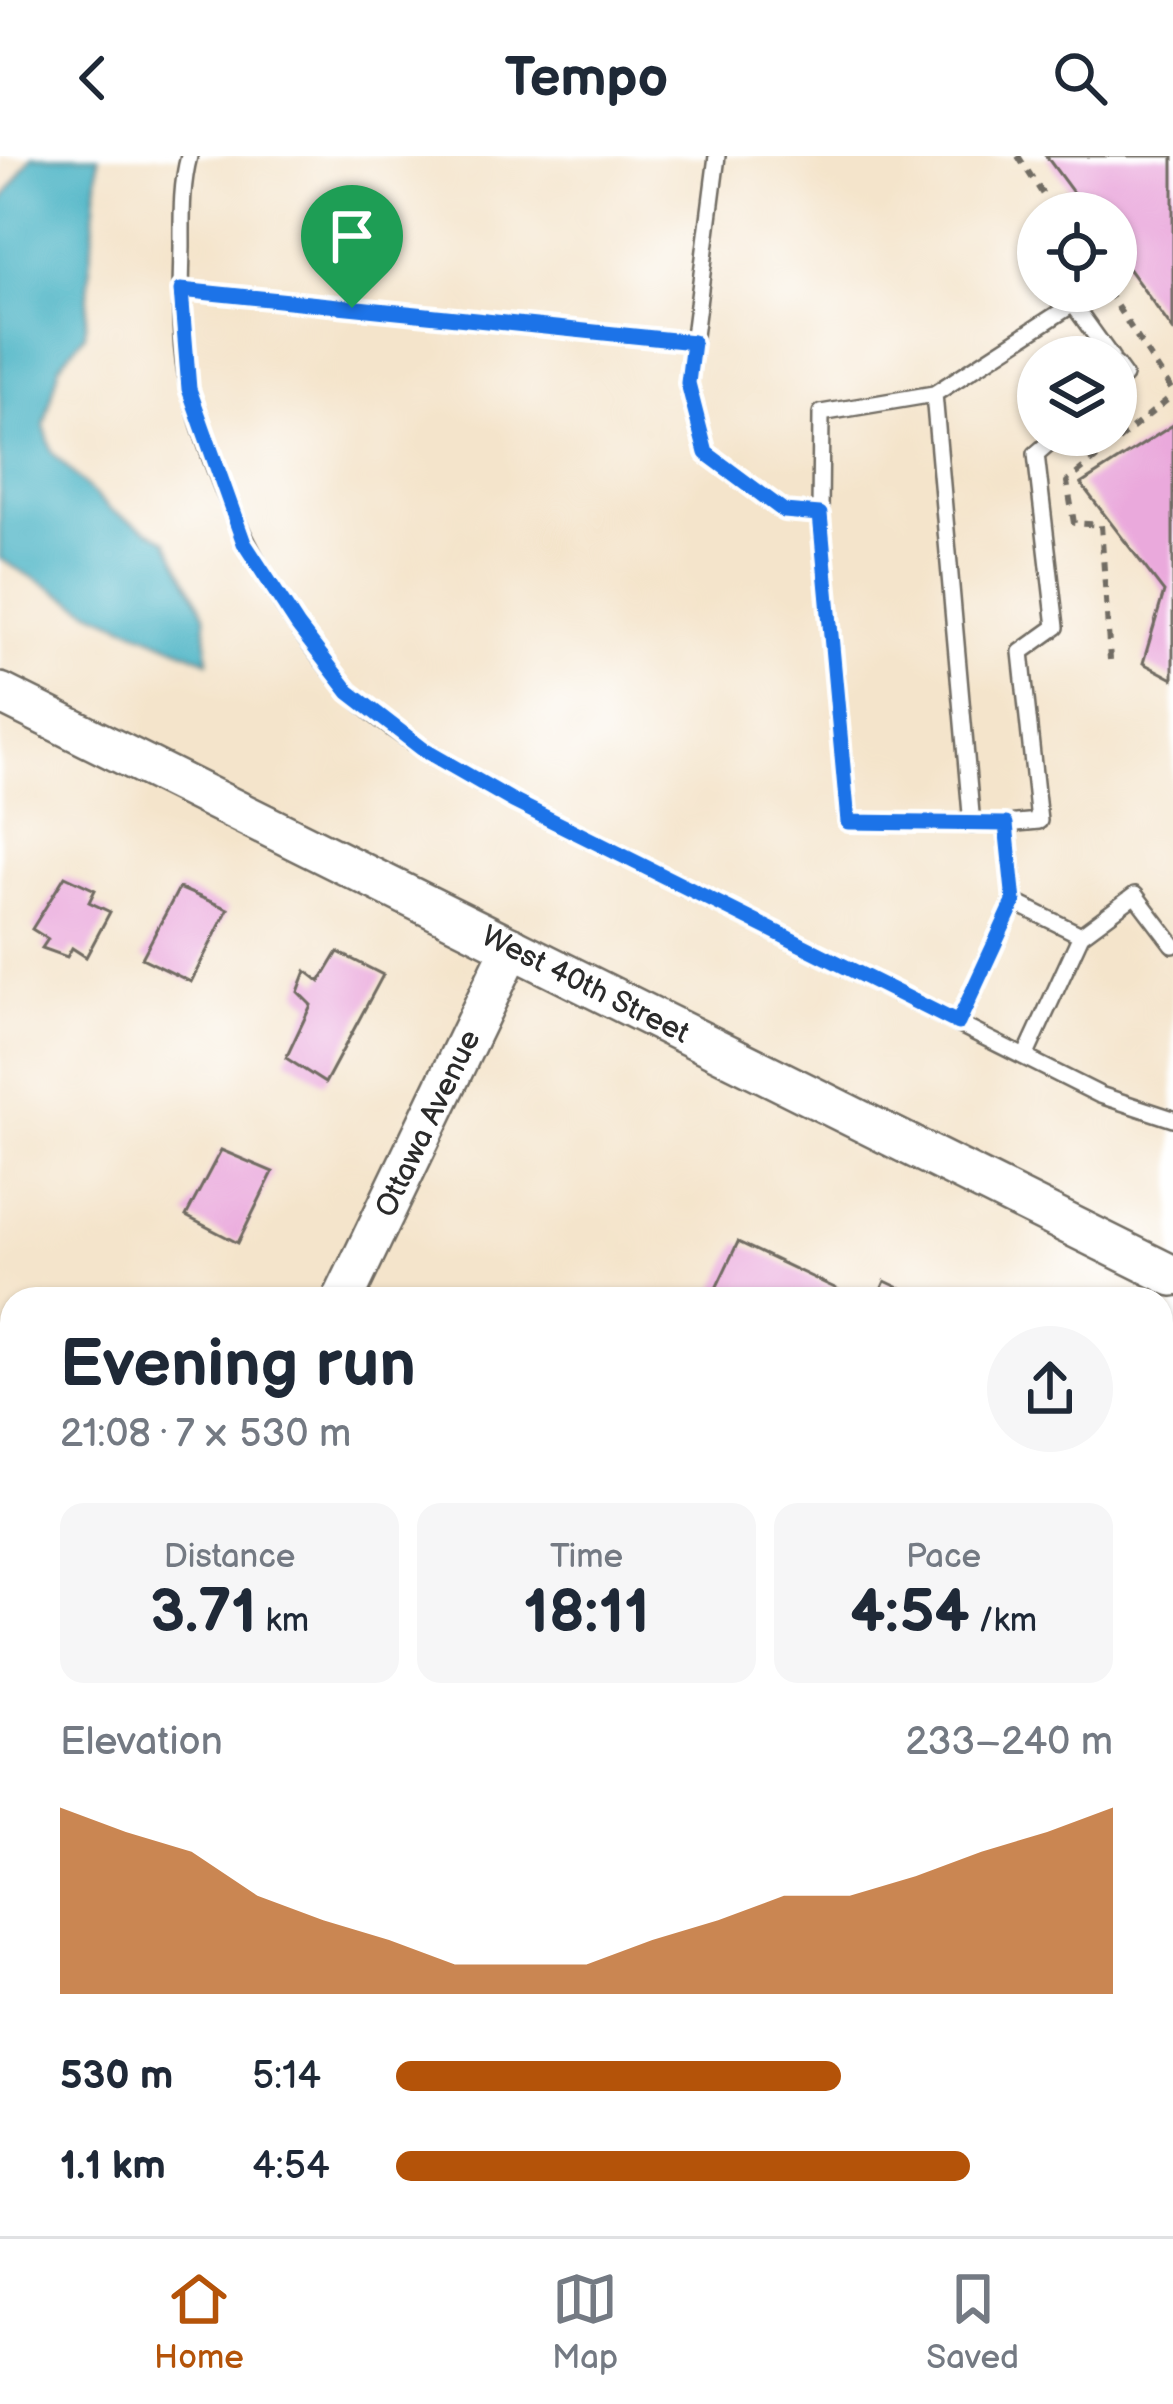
<!DOCTYPE html>
<meta charset="utf-8">
<style>
:root{--surface:#fff;--page:#f6f6f7;--text:#1f2937;--muted:#747a83;--line:#e0e1e3;--accent:#b45309}
body{margin:0;font-family:"Balsamiq Sans",sans-serif;background:var(--page);color:var(--text);height:100vh;display:flex;flex-direction:column;font-size:45px;white-space:nowrap}
*{box-sizing:border-box;margin:0}
p{font-size:39px;color:var(--muted)}
.icon{flex:none;width:66px;height:66px;fill:none;stroke:currentColor;stroke-width:2;stroke-linecap:round;stroke-linejoin:round}
.map{position:relative;flex:1;overflow:hidden}
.panel{position:absolute;left:0px;top:1131px;width:1173px;height:951px;display:flex;flex-direction:column;background:var(--surface);border-radius:36px 36px 0 0;box-shadow:0 3px 9px #0004}
.panel>*{flex:none}
.fabs{position:absolute;left:1017px;top:36px;display:grid;gap:24px}
.fabs a{display:grid;place-items:center;width:120px;height:120px;border-radius:50%;background:var(--surface);box-shadow:0 3px 9px #0004;font-size:60px}
.pin{position:absolute;display:grid;place-items:center;width:102px;height:102px;color:#fff;margin:-123px -51px;border-radius:50% 50% 50% 0;rotate:-45deg;box-shadow:0 0 12px #0007}
.pin .icon{rotate:45deg}
.round{display:grid;place-items:center;flex:none;width:126px;height:126px;border-radius:63px;background:var(--page)}
.summary{display:flex;align-items:center;justify-content:space-between;height:204px;padding:0 60px}
h1{font-size:66px;font-weight:800;line-height:90px}
.figures{display:grid;grid-template-columns:repeat(3,1fr);gap:18px;height:204px;padding:12px 60px}
.figures div{display:grid;align-content:center;border-radius:24px;background:var(--page);text-align:center}
.figures b{font-size:60px;font-weight:800}
.figures small{font-size:33px;font-weight:400}
.figures p{font-size:33px}
.chart{height:336px;padding:24px 60px}
.chart p{display:flex;justify-content:space-between}
.chart svg{width:100%;height:216px;margin-top:12px;fill:var(--accent);opacity:.7}
ul{padding:0 60px;list-style:none;font-size:39px}
li{display:grid;grid-template-columns:192px 144px 1fr;align-items:center;height:90px}
li i{height:30px;border-radius:15px;background:var(--accent)}
header{display:flex;justify-content:space-between;align-items:center;height:156px;padding:0 60px;background:var(--surface);font-size:54px;font-weight:800}
.tab-bar{display:flex;justify-content:space-around;align-items:center;height:168px;border-top:3px solid var(--line);background:var(--surface);font-size:33px;color:var(--muted)}
.tab-bar a{display:grid;justify-items:center;gap:6px}
.tab-bar .active{color:var(--accent)}
.map>svg:first-child{display:block}
.green{fill:#96c16e;stroke:#60764c;stroke-width:3}
.water{fill:#45b1c3;stroke:#386e77;stroke-width:3}
.building{fill:#eaa9dc}
.lines{fill:none;stroke-linecap:round;stroke-linejoin:round}
.service-casing{stroke:#716c63;stroke-width:20}
.minor-casing{stroke:#716c63;stroke-width:34}
.tertiary-casing{stroke:#716c63;stroke-width:44}
.path{stroke:#716c63;stroke-width:6;stroke-dasharray:9 9;stroke-linecap:butt}
.service{stroke:#fff;stroke-width:15}
.minor{stroke:#fff;stroke-width:30}
.tertiary{stroke:#fff;stroke-width:39}
.route-casing{stroke:#fff;stroke-width:24}
.route{stroke:#1a73e8;stroke-width:15}
.labels{text-anchor:middle;stroke-width:9;stroke-linejoin:round;paint-order:stroke}
.street-label{font-size:30px;fill:#2b2b2b;stroke:#fff}
</style>
<header><svg class="icon" aria-label="back" viewBox="0 0 24 24"><path d="M15 5l-7 7 7 7"/></svg>Tempo<svg class="icon" aria-label="search" viewBox="0 0 24 24"><circle cx="10" cy="10" r="6"/><path d="M15 15l6 6"/></svg></header>
<div class="map">
<svg width="1173" height="2080" viewBox="0 0 1173 2080">
<rect width="100%" height="100%" fill="#fff"/>
<filter id="ink" filterUnits="userSpaceOnUse"><feTurbulence type="fractalNoise" baseFrequency=".00833" numOctaves="2"/><feDisplacementMap in="SourceGraphic" scale="24" xChannelSelector="R" yChannelSelector="G"/><feConvolveMatrix kernelMatrix="1 2 1 2 8 2 1 2 1" color-interpolation-filters="sRGB"/></filter>
<filter id="wash" filterUnits="userSpaceOnUse"><feTurbulence type="fractalNoise" baseFrequency=".004" numOctaves="4" result="noise"/><feDisplacementMap in="SourceGraphic" scale="48" xChannelSelector="R" yChannelSelector="G"/><feGaussianBlur stdDeviation="2.7" result="paint"/><feColorMatrix in="noise" values="0 0 0 0 0 0 0 0 0 0 0 0 0 0 0 0 0 1.4 0 .05"/><feComposite in="paint" operator="in"/></filter>
<g filter="url(#wash)">
<rect width="100%" height="100%" fill="#f4e4cb"/>
<path class="green" d="M343,2070H443L464,2080H364Z"/>
<path class="water" d="M32,0H99L85,178L60,209L44,269L52,296L110,354L166,384L205,458L208,505L93,456L0,403V48Z"/>
<g id="blocks">
<path class="building" d="M1046,0H1173V174L1116,96V57H1088Z
M1173,269V523L1143,507L1164,436L1081,328Z
M65,720L95,734L89,746L110,756L86,801L72,792L67,801L42,792L48,783L32,773Z
M179,732L228,753L191,826L142,802Z
M338,796L383,819L325,927L286,902L311,849L298,836L306,815L320,826Z
M221,994L273,1016L238,1087L186,1060Z
M738,1086L858,1143H711Z
M885,1125L923,1143H877Z
M2,1327L12,1332V1435L0,1429Z
M589,2070H762L757,2080H609Z"/>
</g>
</g>
<g filter="url(#ink)">
<use href="#blocks" fill-opacity="0" stroke="#716c63" stroke-width="3"/>
<g class="lines">
<defs>
<path id="service" d="M189,0C181,30 182,60 182,91C181,137 178,192 190,236C220,345 271,449 347,533C392,581 457,613 513,645L1100,939L1173,963
M717,0L688,227L706,297L783,355L820,358L848,666L1006,668L1014,746L1081,779L1135,739L1173,789
M181,134L693,186
M1116,209L1124,220L1116,227
M820,358L821,257L934,238
M1006,668L1039,665L1021,496L1056,471L1036,298L1058,279
M972,669L934,238L1073,148L1111,201
M958,867L1014,746
M1025,901L1081,779
M1161,1468L1173,1442
M1161,1855L1173,1861
M487,2070L508,2080
M133,2080L137,2070
M825,2080L830,2070"/>
<path id="minor" d="M0,1551L12,1557"/>
<g id="tertiary">
<path id="s1" d="M0,537L1173,1120"/>
<path id="s2" d="M343,1143L512,791"/>
<path d="M0,1865L12,1840"/>
</g>
</defs>
<use href="#service" class="service-casing"/>
<use href="#minor" class="minor-casing"/>
<use href="#tertiary" class="tertiary-casing"/>
<path class="path" d="M1018,0L1055,57
M1107,135L1173,236
M1110,504L1101,369L1074,367L1067,326L1173,239
M1161,1404L1173,1379
M1161,1886L1173,1892
M540,2070L560,2080"/>
<use href="#service" class="service"/>
<use href="#minor" class="minor"/>
<use href="#tertiary" class="tertiary"/>
</g>
</g>
<g class="lines" filter="url(#ink)">
<defs>
<path id="route" d="M181,134L693,186L688,227L706,297L784,355L820,358L848,666L1006,668L1014,746L958,867L513,645L424,594L349,536L298,470L244,387L189,233Z"/>
</defs>
<use href="#route" class="route-casing"/>
<use href="#route" class="route"/>
</g>
<g class="labels">
<g class="street-label">
<text dy="10" stroke="none"><textPath href="#s1" startOffset="654">West 40th Street</textPath></text>
<text dy="10" stroke="none"><textPath href="#s2" startOffset="195">Ottawa Avenue</textPath></text>
</g>
</g>
</svg>
<div class="fabs">
<a><svg class="icon" aria-label="locate" viewBox="0 0 24 24"><circle cx="12" cy="12" r="6"/><path d="M12 2v4M12 18v4M2 12h4M18 12h4"/></svg></a>
<a><svg class="icon" aria-label="layers" viewBox="0 0 24 24"><path d="M12 4l9 5-9 5-9-5zM3 14l9 5 9-5"/></svg></a>
</div>
<div class="pin" style="left:352px;top:152px;background:#1e9e55"><svg class="icon" aria-label="arrive" viewBox="0 0 24 24"><path d="M6 21V4h12l-3 4 3 4H6"/></svg></div>
<section class="panel">
<div class="summary"><div><h1>Evening run</h1><p>21:08 · 7 × 530 m</p></div><a class="round"><svg class="icon" aria-label="share" viewBox="0 0 24 24"><path d="M12 15V3M7 8l5-5 5 5M5 13v7h14v-7"/></svg></a></div>
<div class="figures">
<div><p>Distance</p><b>3.71<small> km</small></b></div>
<div><p>Time</p><b>18:11</b></div>
<div><p>Pace</p><b>4:54<small> /km</small></b></div>
</div>
<div class="chart"><p><span>Elevation</span>233–240 m</p>
<svg viewBox="0 0 160 44" preserveAspectRatio="none"><path d="M0 44V6L10 11L20 15L30 24L40 29L50 33L60 38L70 38L80 38L90 33L100 29L110 24L120 24L130 20L140 15L150 11L160 6V44z"/></svg>
</div>
<ul>
<li><b>530 m</b>5:14<i style="width:62%"></i></li>
<li><b>1.1 km</b>4:54<i style="width:80%"></i></li>
</ul>
</section>
</div>
<nav class="tab-bar">
<a class="active"><svg class="icon" aria-label="home" viewBox="0 0 24 24"><path d="M3 11l9-7 9 7M6 9v11h12V9"/></svg>Home</a>
<a><svg class="icon" aria-label="map" viewBox="0 0 24 24"><path d="M3 6l6-2 6 2 6-2v14l-6 2-6-2-6 2zM9 4v14M15 6v14"/></svg>Map</a>
<a><svg class="icon" aria-label="saved" viewBox="0 0 24 24"><path d="M7 4h10v16l-5-4-5 4z"/></svg>Saved</a>
</nav>
